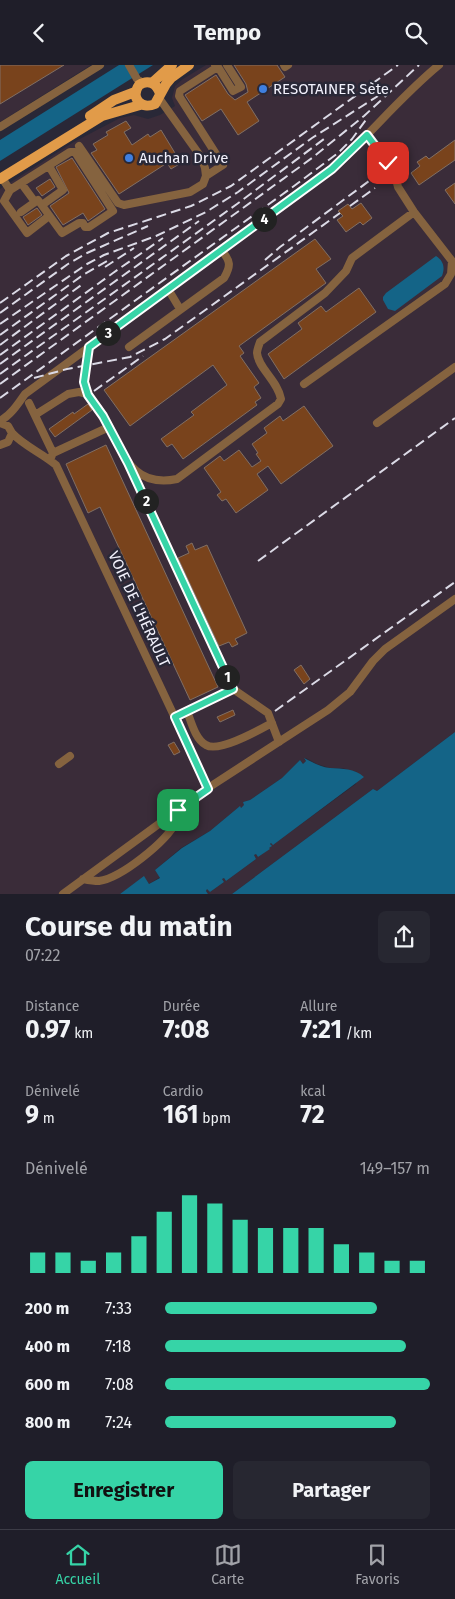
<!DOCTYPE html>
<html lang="fr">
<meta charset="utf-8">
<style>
:root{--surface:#1f1e29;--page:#272731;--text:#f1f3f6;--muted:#a1a2a8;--line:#3c3c46;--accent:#36d4a7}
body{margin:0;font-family:"Fira Sans",sans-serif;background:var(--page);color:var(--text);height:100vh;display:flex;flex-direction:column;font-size:19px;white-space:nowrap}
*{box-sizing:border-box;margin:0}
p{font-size:16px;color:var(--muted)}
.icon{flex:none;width:28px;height:28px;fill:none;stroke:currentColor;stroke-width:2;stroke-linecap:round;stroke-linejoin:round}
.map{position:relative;height:829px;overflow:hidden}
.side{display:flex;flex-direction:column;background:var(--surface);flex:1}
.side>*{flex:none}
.pin{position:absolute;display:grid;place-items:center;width:42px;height:42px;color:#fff;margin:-21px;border-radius:10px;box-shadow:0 2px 8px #0006}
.km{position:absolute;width:25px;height:25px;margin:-12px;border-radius:50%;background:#222;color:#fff;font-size:14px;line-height:25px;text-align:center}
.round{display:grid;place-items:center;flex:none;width:52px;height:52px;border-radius:8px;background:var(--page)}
.headline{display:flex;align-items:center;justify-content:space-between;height:85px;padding:0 25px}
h1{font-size:28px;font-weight:700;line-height:38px}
.stats{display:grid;grid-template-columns:repeat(3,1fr);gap:8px;height:85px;padding:5px 25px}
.stats div{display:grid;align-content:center}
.stats b{font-size:25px;font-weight:700}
.stats small{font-size:14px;font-weight:400}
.stats p{font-size:14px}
.chart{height:140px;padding:10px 25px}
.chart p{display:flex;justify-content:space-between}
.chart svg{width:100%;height:90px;margin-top:5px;stroke:var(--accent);stroke-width:6}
.primary-button{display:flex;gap:10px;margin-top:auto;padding:10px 25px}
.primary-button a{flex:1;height:58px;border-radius:8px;background:var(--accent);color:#111;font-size:20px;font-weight:700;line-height:58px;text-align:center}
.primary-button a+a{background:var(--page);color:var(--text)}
ul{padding:0 25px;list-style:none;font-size:16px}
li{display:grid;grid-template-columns:80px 60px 1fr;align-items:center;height:38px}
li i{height:12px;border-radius:6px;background:var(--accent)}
header{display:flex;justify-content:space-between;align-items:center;height:65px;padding:0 25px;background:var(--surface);font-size:22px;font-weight:700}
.dock{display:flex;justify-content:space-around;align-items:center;height:70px;border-top:1px solid var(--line);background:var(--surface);font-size:14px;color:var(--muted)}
.dock a{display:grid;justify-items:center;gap:2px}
.dock .current{color:var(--accent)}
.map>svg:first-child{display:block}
.industrial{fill:#3a2c39}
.water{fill:#146487}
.building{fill:#79431c;stroke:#816f64}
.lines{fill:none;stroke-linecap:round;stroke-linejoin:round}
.minor{stroke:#85633f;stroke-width:8}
.major{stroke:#e19b49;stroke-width:10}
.rail{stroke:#dbdae6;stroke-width:2;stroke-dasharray:10 5;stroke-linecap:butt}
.route-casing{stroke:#fff;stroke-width:10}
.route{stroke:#36d4a7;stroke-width:6}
.shop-dot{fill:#3f7fe0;stroke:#292837;stroke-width:2}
.labels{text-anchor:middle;stroke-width:5;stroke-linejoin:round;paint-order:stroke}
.poi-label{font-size:15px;fill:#f2f1fc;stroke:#292837;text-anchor:start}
.street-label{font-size:15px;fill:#f2f1fc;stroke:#292837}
</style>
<header><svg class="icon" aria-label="back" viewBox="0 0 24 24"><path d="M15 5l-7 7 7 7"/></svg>Tempo<svg class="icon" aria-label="search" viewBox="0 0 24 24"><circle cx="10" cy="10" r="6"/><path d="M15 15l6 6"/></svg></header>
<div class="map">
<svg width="455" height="829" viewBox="0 0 455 829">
<rect width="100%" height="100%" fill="#292837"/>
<path class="industrial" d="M0,0H91L0,57Z
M206,0H455V667L377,726L373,724L232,829H208L206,826L208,824L210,827L224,817L222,814L224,813L226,816L256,794L254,790L256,789L258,792L269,784V783L272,777L274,779L356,719L357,707L342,703H330L317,699L306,693L304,694L306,696L303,699L300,695L282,713L250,735L243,737L245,740L241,743L239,742L210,766L181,783L155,805L160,812L149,819L144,812L120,829H0V124L72,78L120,53L134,50L148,54L160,50L175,41L172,33L175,21L183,14Z"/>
<path class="water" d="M119,0H153L0,96V75Z
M436,191C444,196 445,203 442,211L395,246L388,244L383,235V232L386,228Z
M455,667V829H232L373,724L377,726Z
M304,693C312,697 320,702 330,703C343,704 354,703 364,712L273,780L271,778L270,779L272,781L269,783L270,784L258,792L256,789L254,790L256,794L226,816L224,813L222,814L224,817L210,827L207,824L206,826L208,829H120L144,811L149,819L160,813L155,805L182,783L210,766L240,741L241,743L244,740L243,737L250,735L282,713L300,695L303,699L306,696Z"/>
<path class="building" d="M0,0H64L0,39Z
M234,0H277L285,12L247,37L259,56L238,70L221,44L202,56L185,30L216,10L228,29L235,35L248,27L246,19Z
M126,56L131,63L124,67L132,80L148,69L150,72L161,65L181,98L171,104L167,98L119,129L91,88L97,85L93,79L108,70L106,67Z
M455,75V95L419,120L411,108L420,101L417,97L426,91L429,94Z
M72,93L105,144L88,156L83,148L63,160L50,141L69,128L56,102Z
M50,114L55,122L42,131L36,123Z
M455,118V139L445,125Z
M361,138L372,153L363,160L360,157L346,167L337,155L343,151L338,146L348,139L352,144Z
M37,143L42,150L28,160L23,152Z
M315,174L331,194L316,204L326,218L239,281L244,288L240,291L259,318L254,322L261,333L255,337L257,340L183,394L172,379L167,382L161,374L194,350L191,347L227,320L213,300L130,361L104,325Z
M359,223L376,247L284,314L268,289L302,264L298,258L321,241L326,247Z
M88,339L92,345L55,372L49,364L73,347L74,349Z
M304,341L333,381L281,419L268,401L257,409L268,425L236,448L226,434L222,436L217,430L221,427L204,403L220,391L224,396L239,385L252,402L261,396L256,389L258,388L252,379L267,368L264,363L280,351L283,356Z
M106,380L218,622L190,635L100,442L88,448L66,399Z
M192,478L195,485L207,480L247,568L235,574L238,579L232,582L229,577L219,581L178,493L189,488L186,481Z
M301,600L310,614L304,619L294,605Z
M233,645L235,650L220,657L217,652Z
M174,677L180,687L174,690L168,680Z"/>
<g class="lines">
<path class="minor" d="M129,0L137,14L143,18
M284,0L285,2L288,0
M218,2L233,26L241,22L227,0
M0,62L100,0
M79,81L118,138L124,140L190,127L203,119L206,111L205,103L201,92L159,33
M206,111L223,100L179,31L180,26L216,3L215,0
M2,113L10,125L4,136L27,168L49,151
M21,118L35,137
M10,125L70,87H75L113,146L89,162H85L83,158H79L62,168L38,135L21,147
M42,140L63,125L49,101
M168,224L180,244
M89,281C87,293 84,305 85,316C85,330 96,339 103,350C122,382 128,424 177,414L278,339L281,334C278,316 258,303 257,288C257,285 259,280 260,277L325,228L346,206L352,193L414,147
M129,282L224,213C231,201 231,196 221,185
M304,319L445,219L451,209L452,196L414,147L398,122L394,106L367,70
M29,338L53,388L50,395
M35,350L68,329L79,327L88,329
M0,356C11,350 18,339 25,329L331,105C369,71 400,32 439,0
M0,358L8,361L12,368L8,377L0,380
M377,358L455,302
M12,368C24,381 42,388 56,400L208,723
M53,388L109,362
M130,403L233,624L268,648L279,677
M187,646C191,656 195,674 206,680C219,688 259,665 272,658
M175,652L233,624
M59,699L70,691
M83,814C88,815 94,816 99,816C121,813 166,777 176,757C178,754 178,749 178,745
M63,829L208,723L328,645L350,627L373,596L385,584L455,534"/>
<path class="major" d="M152,18L172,0
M160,29C157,18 148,14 139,20C130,33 141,45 155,39L166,19L171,13L189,0
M90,51L114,35L135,27
M0,114L102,51L140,40"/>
<path class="rail" d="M350,141L375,123
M265,195L280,182L369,116
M105,202L134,183
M0,238L66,191L108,168L191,141L231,121L398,0
M0,248L68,199L87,188L148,161
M0,259L87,199L104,190L156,171L177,161L206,147L238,127L312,73L378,31
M0,270L83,210L109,195
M0,280L84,218
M0,290L113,208L163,173
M0,299L199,156
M0,309L237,139L324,74
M34,313L67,304L130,292L165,274L340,148
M0,319L312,93L364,51L419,0
M94,326L143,291
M0,333L294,121L338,88L352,74L368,52
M258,496L455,353
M275,646L455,517"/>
</g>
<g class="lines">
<defs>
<path id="route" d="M178,745L208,724L175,652L233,624L128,398L103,351L88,330L84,317L89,282L332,104L367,70L388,98"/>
</defs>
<use href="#route" class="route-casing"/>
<use href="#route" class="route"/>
</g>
<g class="shop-dot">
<circle cx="263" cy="24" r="5"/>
<circle cx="129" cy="93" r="5"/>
</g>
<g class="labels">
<g class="poi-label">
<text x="273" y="29">RESOTAINER Sète</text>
<text x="139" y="98">Auchan Drive</text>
</g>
<g class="street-label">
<text transform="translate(139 544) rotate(65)" y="5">VOIE DE L'HÉRAULT</text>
</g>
</g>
</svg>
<div class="pin" style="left:178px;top:745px;background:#1e9e55"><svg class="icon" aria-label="arrive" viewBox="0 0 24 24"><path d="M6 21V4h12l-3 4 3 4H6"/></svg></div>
<div class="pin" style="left:388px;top:98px;background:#d93025"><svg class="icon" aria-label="check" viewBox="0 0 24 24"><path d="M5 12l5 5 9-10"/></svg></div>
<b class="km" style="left:227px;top:612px">1</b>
<b class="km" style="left:146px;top:436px">2</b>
<b class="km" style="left:108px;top:268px">3</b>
<b class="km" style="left:264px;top:154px">4</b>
</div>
<section class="side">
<div class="headline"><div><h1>Course du matin</h1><p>07:22</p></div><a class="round"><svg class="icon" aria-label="share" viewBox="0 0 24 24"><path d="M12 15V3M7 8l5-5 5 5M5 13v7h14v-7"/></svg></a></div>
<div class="stats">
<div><p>Distance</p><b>0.97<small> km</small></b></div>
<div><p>Durée</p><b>7:08</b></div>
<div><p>Allure</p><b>7:21<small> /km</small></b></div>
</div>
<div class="stats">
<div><p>Dénivelé</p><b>9<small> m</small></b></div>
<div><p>Cardio</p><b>161<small> bpm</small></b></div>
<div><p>kcal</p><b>72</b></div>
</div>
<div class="chart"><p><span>Dénivelé</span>149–157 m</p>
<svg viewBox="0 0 160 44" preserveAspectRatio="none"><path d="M5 44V34M15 44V34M25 44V38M35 44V34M45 44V26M55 44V14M65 44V6M75 44V10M85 44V18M95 44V22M105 44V22M115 44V22M125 44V30M135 44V34M145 44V38M155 44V38"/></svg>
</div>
<ul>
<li><b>200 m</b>7:33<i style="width:80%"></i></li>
<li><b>400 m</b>7:18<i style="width:91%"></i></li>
<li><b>600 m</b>7:08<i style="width:100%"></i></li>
<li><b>800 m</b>7:24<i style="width:87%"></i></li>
</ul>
<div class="primary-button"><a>Enregistrer</a><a>Partager</a></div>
</section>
<nav class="dock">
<a class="current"><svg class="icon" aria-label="home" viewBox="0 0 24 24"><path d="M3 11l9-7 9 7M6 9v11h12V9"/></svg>Accueil</a>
<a><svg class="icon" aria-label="map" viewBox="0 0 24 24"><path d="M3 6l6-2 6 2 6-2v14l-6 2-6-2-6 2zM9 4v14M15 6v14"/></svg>Carte</a>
<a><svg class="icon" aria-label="saved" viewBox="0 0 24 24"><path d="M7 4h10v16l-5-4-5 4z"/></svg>Favoris</a>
</nav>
